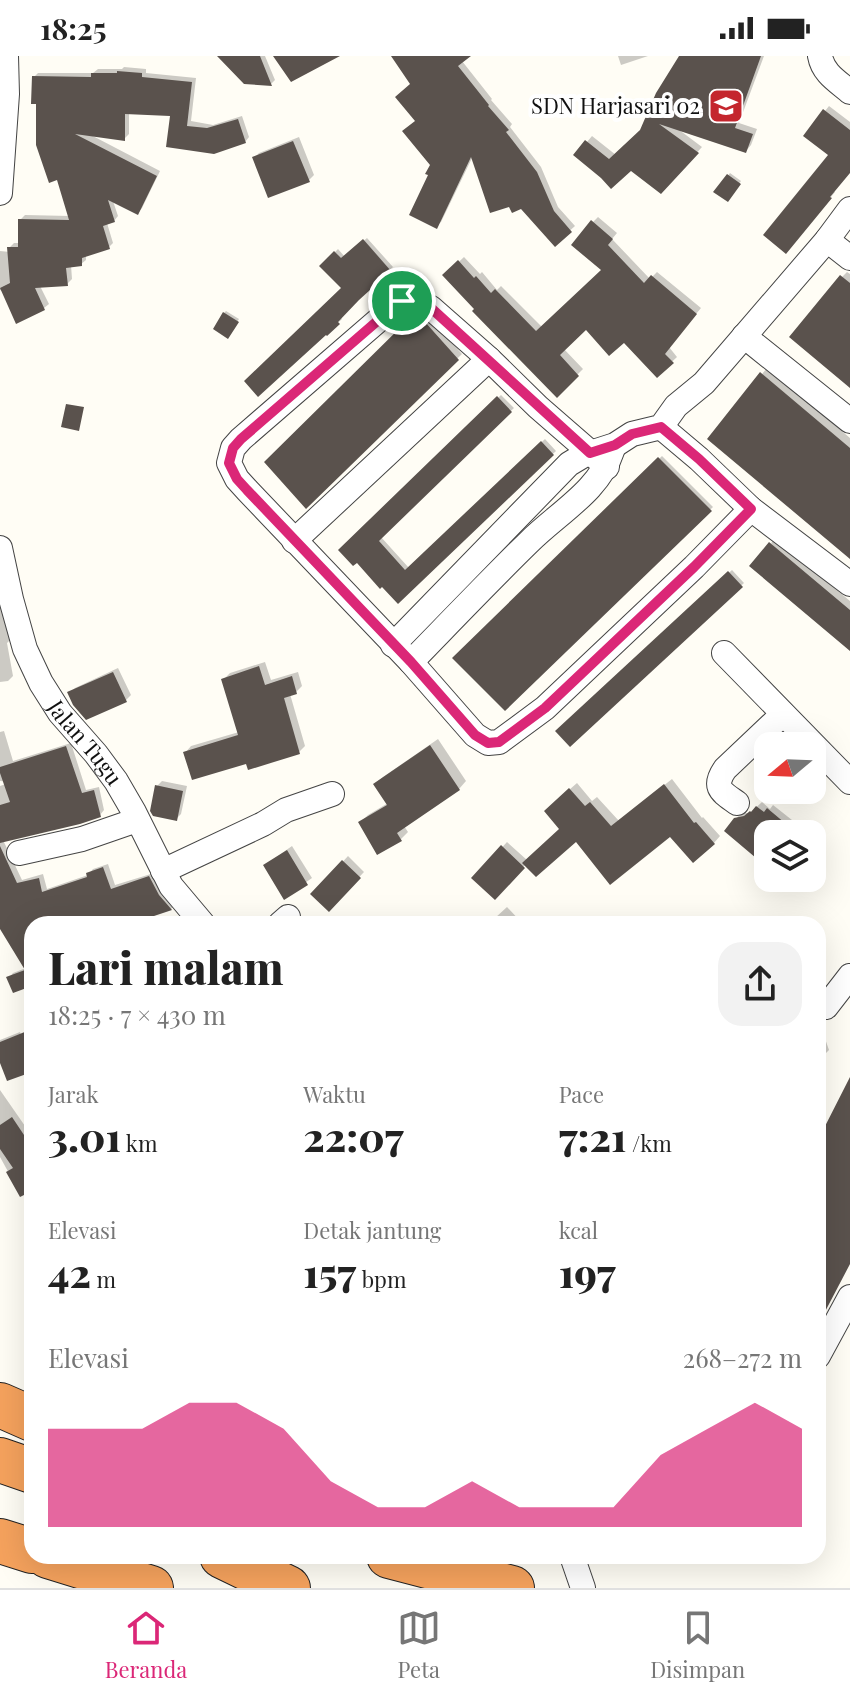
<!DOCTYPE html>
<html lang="id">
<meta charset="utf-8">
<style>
:root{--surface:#fff;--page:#f2f2f2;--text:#222;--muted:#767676;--line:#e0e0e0;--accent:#db2777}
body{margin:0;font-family:"Playfair Display",serif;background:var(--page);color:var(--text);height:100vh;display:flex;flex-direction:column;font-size:30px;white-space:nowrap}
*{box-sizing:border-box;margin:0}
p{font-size:26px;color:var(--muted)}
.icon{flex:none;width:44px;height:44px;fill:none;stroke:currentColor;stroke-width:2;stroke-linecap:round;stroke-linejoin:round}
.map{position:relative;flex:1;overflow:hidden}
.sheet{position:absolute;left:24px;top:860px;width:802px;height:648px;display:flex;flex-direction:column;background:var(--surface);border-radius:24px;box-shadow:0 8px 32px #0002}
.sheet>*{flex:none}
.needle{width:52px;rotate:251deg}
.fabs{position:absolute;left:754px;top:676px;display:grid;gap:16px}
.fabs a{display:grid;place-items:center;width:72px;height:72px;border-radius:16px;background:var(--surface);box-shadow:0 8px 32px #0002;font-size:40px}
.pin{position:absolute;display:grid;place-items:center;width:68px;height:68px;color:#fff;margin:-34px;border:4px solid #fff;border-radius:50%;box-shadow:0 2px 8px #0007}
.round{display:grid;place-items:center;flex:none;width:84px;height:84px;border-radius:24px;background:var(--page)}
.headline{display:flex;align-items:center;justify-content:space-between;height:136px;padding:0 24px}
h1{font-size:44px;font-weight:800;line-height:60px}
.stats{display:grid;grid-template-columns:repeat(3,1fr);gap:12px;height:136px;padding:8px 24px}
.stats div{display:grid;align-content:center}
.stats b{font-size:40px;font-weight:800}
.stats small{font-size:22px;font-weight:400}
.stats p{font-size:22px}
.chart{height:224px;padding:16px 24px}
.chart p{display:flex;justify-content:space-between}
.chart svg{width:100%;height:144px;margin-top:8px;fill:var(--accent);opacity:.7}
.status{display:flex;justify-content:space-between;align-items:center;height:56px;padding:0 40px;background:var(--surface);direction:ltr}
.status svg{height:22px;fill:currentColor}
.tab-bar{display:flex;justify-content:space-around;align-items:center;height:112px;border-top:2px solid var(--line);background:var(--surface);font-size:22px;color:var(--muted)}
.tab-bar a{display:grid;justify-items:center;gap:4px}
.tab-bar .selected{color:var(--accent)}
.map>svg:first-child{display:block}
.shadow{fill:#0003}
.building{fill:#5a524d}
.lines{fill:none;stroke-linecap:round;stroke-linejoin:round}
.street-casing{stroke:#444;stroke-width:26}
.highway-casing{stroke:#222;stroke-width:46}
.street{stroke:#fff;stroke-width:24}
.highway{stroke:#f5a25d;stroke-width:44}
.route-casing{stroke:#fff;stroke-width:16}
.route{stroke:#db2777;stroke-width:10}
.labels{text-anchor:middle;stroke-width:8;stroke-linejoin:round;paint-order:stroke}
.poi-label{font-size:22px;fill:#111;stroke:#fff;text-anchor:end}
.street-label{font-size:22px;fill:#111;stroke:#fff}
</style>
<div class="status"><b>18:25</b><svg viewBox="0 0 49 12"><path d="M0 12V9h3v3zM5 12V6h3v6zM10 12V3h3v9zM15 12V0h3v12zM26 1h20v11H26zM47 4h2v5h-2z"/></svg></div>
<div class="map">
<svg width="850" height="1532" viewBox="0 0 850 1532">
<rect width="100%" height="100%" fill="#fffdf5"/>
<path class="shadow" d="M218,0H265L275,24L271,28Z
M393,0H465L462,5L492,43L491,44L512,68L510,71L541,111L558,151L575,170L555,188L473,100L441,166L436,170L432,109L417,64L413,28Z
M618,0H648L621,9Z
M681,0H764L739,67L757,73L751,89L746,95L678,73L702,91L661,136L631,112L576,99L592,80L616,99L642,74Z
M124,11L146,13V17L196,22L191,65L213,69L242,60L249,81L245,86L214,96L172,58L129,56V78L124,83L89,78L160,115L142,152L138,157L113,145L118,160L114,165L107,167L113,187L109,191L86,199V204L81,208L71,209L72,223L67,228L40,230L49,248L44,252L0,234V195L10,196L9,192L14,187H20V164L25,159L70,160L38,46L34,21L38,17H93L98,13H122Z
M829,50L850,66V115L833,135L835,136L791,190L831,99L825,55Z
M299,81L314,119L309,124L254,102L259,97Z
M730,117L741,125L727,144L716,136Z
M598,161L617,177L612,183L650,223L657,216L701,252L669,291L677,301L657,320L624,284L586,271L563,292L583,313L557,339L445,219L464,201L480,218L482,216L497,234L501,230L542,271L603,214L593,166Z
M367,182L393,211L340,261L342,263L327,277L344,232L321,210L338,193L345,201Z
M847,216L850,218V329L842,221Z
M226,255L239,263L229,278L224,257Z
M420,256L429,262L462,298L306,450L266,407Z
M767,312L850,382V501L709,383Z
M501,339L514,352L381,481L409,512L545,383L556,395L398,545L357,504L341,494Z
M662,400L713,451L505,652L454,602Z
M775,483L850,545V593L771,487Z
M732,514L744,527L570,688L558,675Z
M0,536L12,582L7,587L13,620L8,625L0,626Z
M265,606L271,624L298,616L302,630L296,636L290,638L305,690L299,696L247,705L185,697L191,690L239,676L224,623L230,617Z
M118,612L131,639L126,644L70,637L75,632Z
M4,675L13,705L71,687L86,734L99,731L104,754L100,759L3,784L22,824L43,818L47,833L88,819L93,813L108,808L115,829L154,817L175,849L171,853L153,859L157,868H32V942L27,930L9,922L13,917L26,912L0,869V730L11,726L0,725V676Z
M438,683L466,725L459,733L404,770L408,776L401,783L360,767L368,759L388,747L375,728L383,721Z
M672,723L702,762L703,761L720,780L714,787L671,779L576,783L526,808L495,842L474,822L507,786L527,804L562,773L553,748L577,727L592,745L597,741L619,765Z
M162,725L187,730L181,758L176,763L157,730Z
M762,746L770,753L773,749L797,768L789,778H768V803L736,763L741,757H750Z
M292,790L312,822L285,841L265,809Z
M348,800L364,816L329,853L313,838Z
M507,851L523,868H489L495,862Z
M818,972L819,974H822L829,994L824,999L818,1001Z
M20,976L32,1008V1011L0,1002V984Z
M0,1034L25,1070L32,1062V1088L30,1090L32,1094V1132L21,1139L0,1101Z"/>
<path class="building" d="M217,0H260L272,30L244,28Z
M273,0H340L291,26Z
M391,0H471L458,10L489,49L488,50L509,74L506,76L537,116L554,155L572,176L555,191L521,153L512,157L509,151L490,157L471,101L437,173L409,159L428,119L425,118L430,109L402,75L415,65L395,41L410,28Z
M679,0H761L735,72L753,78L746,97L659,68L699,97L661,138L631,115L611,133L601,122L573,99L585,84L609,103L640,74L656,37Z
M117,15L142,17V21L192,26L187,70L207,72L238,63L246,87L214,98L166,91L170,60L125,58V85L75,78L157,120L138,159L108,144L115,166L103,170L110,193L82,202V210L66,212L68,230L35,232L45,254L16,268L0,232L10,227L7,191H18V163L69,164L57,124L49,127L36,89V48H31L32,20L91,21V17H117Z
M823,53L850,74V117L830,141L832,142L786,198L763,179L828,99L803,80Z
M293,85L310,126L268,142L252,101Z
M727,118L741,128L728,146L713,136Z
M591,164L613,183L608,189L644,227L651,219L697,258L665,298L674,307L657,322L624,287L609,300L586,274L560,299L579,320L557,342L472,255L474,253L442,219L458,204L474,222L476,220L491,237L495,233L536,275L601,214L571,189Z
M363,183L391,215L359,244L338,266L340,268L327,280L326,279L258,341L244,325L341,232L319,210L334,195L341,202Z
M840,219L850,227V332L789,281Z
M223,256L239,266L228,283L213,273Z
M413,259L425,266L459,304L306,453L264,406Z
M760,316L850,392V503L707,383Z
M497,340L512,356L379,485L405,514L541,385L554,399L398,548L382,531L380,533L357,507L353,510L338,494Z
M66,348L84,351L79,375L61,371Z
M658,401L712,455L505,655L452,602Z
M769,486L850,554V595L749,510Z
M728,515L743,531L570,691L555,675Z
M259,610L265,629L292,620L297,638L284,642L300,698L248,714L246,708L192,724L183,696L238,679L221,623Z
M113,616L127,646L86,664L73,649L67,636Z
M430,689L460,734L397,777L402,785L377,799L358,766L387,749L373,728Z
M66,690L82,737L94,734L101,761L80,768L0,787V749L10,746L0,717V711Z
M664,728L694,767L696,766L715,788L693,807L670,781L610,829L576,786L536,821L522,807L559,773L544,755L569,732L585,750L590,746L611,770Z
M155,729L183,735L177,765L153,760L150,755Z
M756,750L764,756L767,752L798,778H768V812L724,775L734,762L744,760L750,755L751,756Z
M501,789L525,812L495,844L471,822Z
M0,790L17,827L39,822L42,836L87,821L86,817L103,811L111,833L149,820L159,839L172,854L148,862L151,868H32V930L13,937L6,921L25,914L0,873Z
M287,794L308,829L284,844L263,809Z
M342,804L361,822L329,856L310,838Z
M32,973V1016L7,1025L0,1007V986Z
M850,1021V1208L818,1269V1084Z
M12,1061L32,1091L26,1095L30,1102L32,1101V1138L30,1136L20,1141L6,1116L13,1112L0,1093V1069Z"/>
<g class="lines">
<defs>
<g id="street">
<path d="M820,0C823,17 837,25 850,36"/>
<path d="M0,137L7,38L6,0"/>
<path d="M827,184L850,202"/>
<path d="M744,280L850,365"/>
<path d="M661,371L699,403L751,453L850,528"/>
<path d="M607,411L538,351L489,303L431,252L415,243H408L397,248L241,383L233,392L229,407L237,423L247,434L411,606L475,679L488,687L499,686L545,652L694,511L751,453"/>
<path d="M294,485L489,303"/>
<path id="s1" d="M0,492L11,543L25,593L41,627L60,657L96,698L116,725L134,756L171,830L203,868"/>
<path d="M393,589L569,408L584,399L615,389L632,378L661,371L676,350L704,327L827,184L850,153"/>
<path d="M724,597L850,726"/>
<path d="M411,606C450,566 489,525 529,486C558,457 599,435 612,395"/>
<path d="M737,747C722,736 712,732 725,713L783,658"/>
<path d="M19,797L82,783L137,764"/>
<path d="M163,815L263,768L286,754L332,738"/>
<path d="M280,868L288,861"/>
<path d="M826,951L850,920"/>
<path d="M818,1300L850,1241"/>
<path d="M572,1500L583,1532"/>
</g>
<path id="highway" d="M0,1349L32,1363
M0,1404L32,1415
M0,1485L32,1495
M48,1500L151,1532
M222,1500L288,1532
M389,1500L512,1532"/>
</defs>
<use href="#street" class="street-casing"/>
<use href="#highway" class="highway-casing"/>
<use href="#street" class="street"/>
<use href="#highway" class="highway"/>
</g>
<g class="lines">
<defs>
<path id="route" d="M408,243H415L431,252L590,397L615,389L632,378L661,371L699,403L751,453L694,511L545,652L499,686L488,687L475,679L411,606L247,434L237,423L229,407L233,392L241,383L397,248Z"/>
</defs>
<use href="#route" class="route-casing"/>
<use href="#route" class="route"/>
</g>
<defs>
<symbol id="school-square" viewBox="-11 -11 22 22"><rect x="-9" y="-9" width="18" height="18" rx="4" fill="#c4262e" stroke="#fff"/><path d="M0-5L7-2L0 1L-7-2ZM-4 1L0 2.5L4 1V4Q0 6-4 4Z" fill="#fff"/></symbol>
</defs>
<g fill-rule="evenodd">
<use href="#school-square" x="706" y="30" width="40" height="40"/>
</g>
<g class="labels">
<g class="poi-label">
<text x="700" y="58">SDN Harjasari 02</text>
</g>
<g class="street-label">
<text dy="8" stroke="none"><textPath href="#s1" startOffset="216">Jalan Tugu</textPath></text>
</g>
</g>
</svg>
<div class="fabs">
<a><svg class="needle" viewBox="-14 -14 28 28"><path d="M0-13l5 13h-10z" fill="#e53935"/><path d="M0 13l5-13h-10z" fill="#767676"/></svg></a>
<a><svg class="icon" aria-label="layers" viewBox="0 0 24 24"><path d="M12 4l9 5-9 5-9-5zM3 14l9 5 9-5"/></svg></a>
</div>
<div class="pin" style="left:402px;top:245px;background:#1e9e55"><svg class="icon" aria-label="arrive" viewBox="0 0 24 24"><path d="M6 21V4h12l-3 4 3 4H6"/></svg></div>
<section class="sheet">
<div class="headline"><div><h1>Lari malam</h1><p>18:25 · 7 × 430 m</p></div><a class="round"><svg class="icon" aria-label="share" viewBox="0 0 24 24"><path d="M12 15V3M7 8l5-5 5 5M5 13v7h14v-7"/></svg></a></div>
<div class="stats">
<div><p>Jarak</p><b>3.01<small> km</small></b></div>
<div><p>Waktu</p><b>22:07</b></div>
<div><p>Pace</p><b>7:21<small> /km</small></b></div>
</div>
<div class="stats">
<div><p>Elevasi</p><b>42<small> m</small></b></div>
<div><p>Detak jantung</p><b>157<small> bpm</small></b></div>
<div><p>kcal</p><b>197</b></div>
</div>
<div class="chart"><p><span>Elevasi</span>268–272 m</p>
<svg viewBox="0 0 160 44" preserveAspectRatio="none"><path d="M0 44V14L10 14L20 14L30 6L40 6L50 14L60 30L70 38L80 38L90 30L100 38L110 38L120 38L130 22L140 14L150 6L160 14V44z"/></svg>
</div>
</section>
</div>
<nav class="tab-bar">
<a class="selected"><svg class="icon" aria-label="home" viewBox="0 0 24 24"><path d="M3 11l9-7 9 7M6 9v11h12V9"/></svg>Beranda</a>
<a><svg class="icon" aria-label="map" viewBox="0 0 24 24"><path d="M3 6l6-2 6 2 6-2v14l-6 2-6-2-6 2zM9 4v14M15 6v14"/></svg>Peta</a>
<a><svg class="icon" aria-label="saved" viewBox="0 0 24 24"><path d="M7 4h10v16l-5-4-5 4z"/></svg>Disimpan</a>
</nav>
